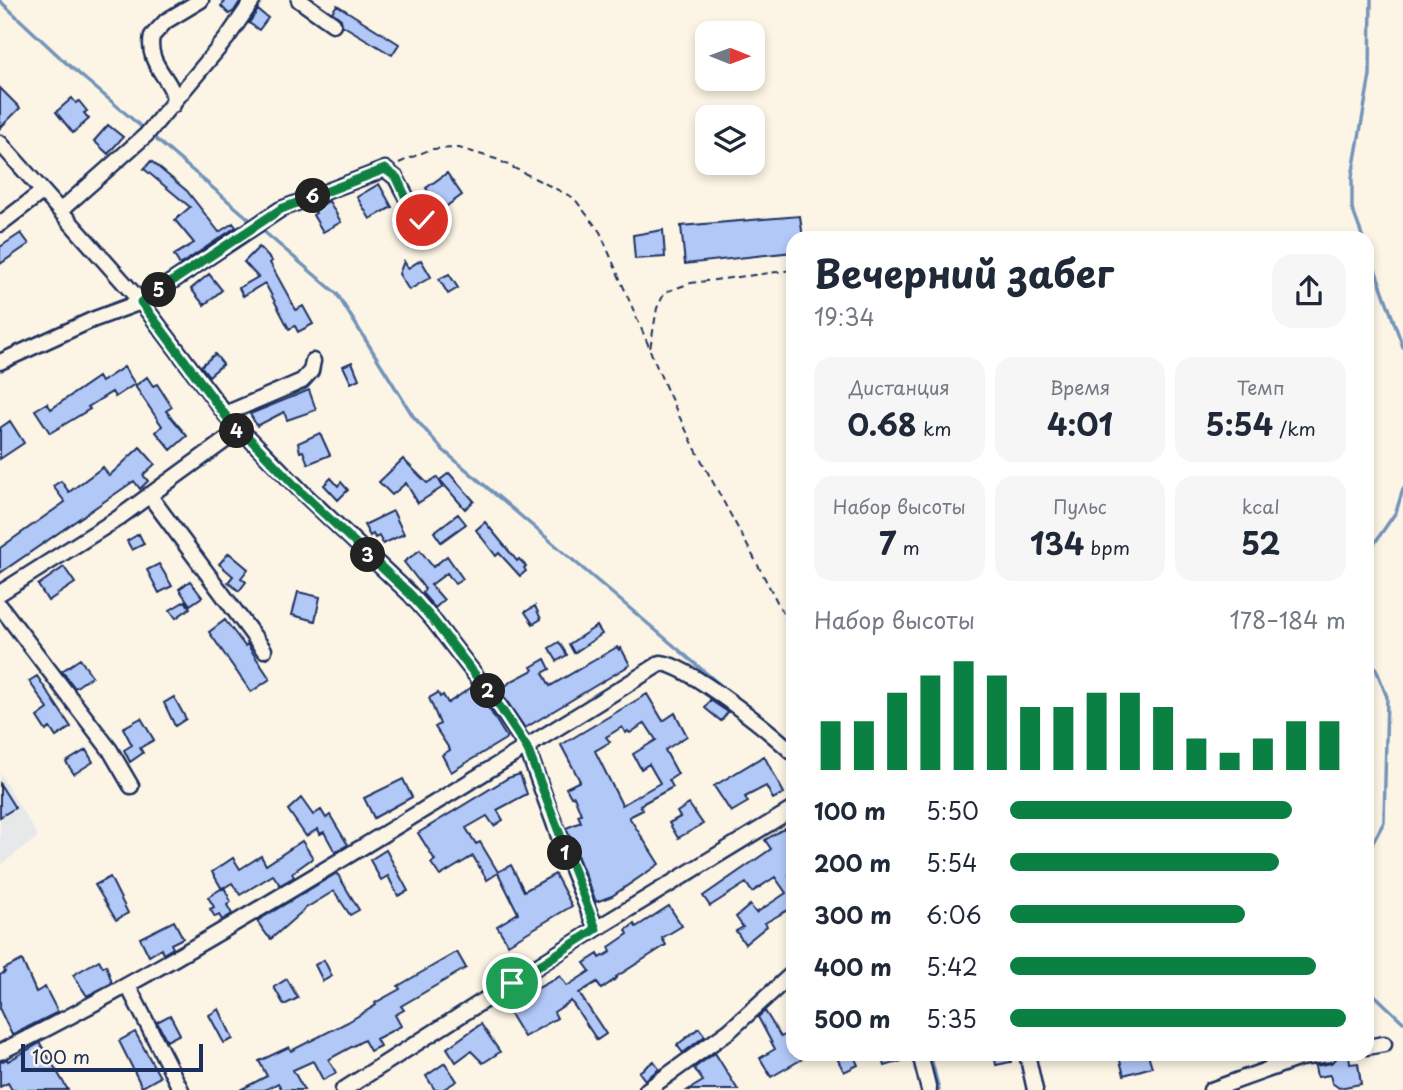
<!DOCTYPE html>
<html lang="ru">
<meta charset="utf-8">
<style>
:root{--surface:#fff;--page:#f6f6f7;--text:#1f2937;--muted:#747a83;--accent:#0b8043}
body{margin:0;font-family:"Playpen Sans",sans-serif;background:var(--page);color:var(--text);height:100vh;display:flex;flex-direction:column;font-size:26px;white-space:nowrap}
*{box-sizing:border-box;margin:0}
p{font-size:23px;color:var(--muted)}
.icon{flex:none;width:38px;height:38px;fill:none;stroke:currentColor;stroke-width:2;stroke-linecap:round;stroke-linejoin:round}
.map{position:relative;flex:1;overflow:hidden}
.side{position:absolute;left:786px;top:231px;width:588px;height:830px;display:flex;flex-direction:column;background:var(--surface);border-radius:21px;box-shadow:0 4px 10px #0003}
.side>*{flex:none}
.needle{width:46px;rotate:91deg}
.fabs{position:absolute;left:695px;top:21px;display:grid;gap:14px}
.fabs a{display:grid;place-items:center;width:70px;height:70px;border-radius:14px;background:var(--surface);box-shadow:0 4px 10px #0003;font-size:35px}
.scale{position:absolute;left:21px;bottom:18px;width:182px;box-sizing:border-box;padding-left:7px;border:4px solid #1b2f5e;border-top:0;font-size:19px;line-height:24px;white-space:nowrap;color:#1b2f5e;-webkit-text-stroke:5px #fcf5e5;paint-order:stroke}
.pin{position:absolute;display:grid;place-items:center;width:60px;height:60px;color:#fff;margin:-30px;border:4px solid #fff;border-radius:50%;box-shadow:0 2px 7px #0007}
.km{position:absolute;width:35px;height:35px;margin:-18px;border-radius:50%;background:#222;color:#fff;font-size:19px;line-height:35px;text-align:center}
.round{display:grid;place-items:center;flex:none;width:74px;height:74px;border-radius:21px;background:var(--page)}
.summary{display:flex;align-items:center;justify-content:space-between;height:119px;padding:0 28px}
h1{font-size:38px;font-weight:700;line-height:52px}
.metrics{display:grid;grid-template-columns:repeat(3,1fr);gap:10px;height:119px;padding:7px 28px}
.metrics div{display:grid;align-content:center;border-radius:18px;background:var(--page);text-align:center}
.metrics b{font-size:30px;font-weight:700}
.metrics small{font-size:19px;font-weight:400}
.metrics p{font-size:19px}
.chart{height:196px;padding:14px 28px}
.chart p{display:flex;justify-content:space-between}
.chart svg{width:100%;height:126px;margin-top:7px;stroke:var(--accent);stroke-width:6}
ul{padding:0 28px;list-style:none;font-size:23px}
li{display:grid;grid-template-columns:112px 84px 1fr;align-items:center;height:52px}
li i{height:18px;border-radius:9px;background:var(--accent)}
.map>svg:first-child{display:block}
.built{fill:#e6e8ea}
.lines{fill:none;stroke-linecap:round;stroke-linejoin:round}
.stream{stroke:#7393ba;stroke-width:3.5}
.building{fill:#b2c8f7;stroke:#1b2f5e;stroke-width:2;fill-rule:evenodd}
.minor-casing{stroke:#1b2f5e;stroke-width:19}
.path{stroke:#1b2f5e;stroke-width:2;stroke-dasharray:7 5;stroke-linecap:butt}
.minor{stroke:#fcf5e5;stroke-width:14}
.route-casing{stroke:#fff;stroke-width:14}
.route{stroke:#0b8043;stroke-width:9}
</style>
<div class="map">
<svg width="1403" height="1090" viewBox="0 0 1403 1090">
<rect width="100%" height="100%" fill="#fcf5e5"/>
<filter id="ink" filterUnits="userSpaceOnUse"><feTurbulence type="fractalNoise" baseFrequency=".0143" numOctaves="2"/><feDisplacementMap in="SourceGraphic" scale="14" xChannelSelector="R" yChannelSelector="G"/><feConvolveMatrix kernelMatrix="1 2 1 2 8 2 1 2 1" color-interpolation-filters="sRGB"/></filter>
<g filter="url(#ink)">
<path class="built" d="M0,773L38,837L0,865Z"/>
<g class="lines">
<path class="stream" d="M0,1L65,62L144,129
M151,135L248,218
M262,230L337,294L413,416L443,450L732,695
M1363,238L1352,208V177L1370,75L1371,0
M1367,247L1403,347
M1367,554L1396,512L1403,489
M1367,659L1376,669L1387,697L1384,822L1372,844L1367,849
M1367,988L1403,1022
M930,1054L939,1090"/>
</g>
<path class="building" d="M221,0H241L234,11L229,14L221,6L224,3Z
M337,5L399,44L392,55L342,25L341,19L332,12Z
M258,10L268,18L259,30L249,23Z
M0,88L20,108L0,128Z
M72,98L76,103L79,101L87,111L84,113L89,119L73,133L56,112Z
M108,125L123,137L108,154L94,141Z
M151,161L187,191L219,232L233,223L236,227L180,265L174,255L194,243L175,220L190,207L144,169Z
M447,173L462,195L437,213L426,197L430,194L426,188Z
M379,184L392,207L370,219L357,197Z
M329,201L341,222L323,232L313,215L316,213L313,209Z
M800,216L803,238H793V252L685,264L681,226Z
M663,230L665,257L635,259L633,235Z
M21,233L29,244L0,264V247Z
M259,247L272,261L270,263L296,310L303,306L313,324L298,332L295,326L289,329L265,283L243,296L239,288L258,277L244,262Z
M421,260L431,277L409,290L399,274L404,261L408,268Z
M209,274L222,290L204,305L191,289Z
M449,274L458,288L448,294L439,279Z
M215,354L223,364L209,376L201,366Z
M352,362L359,379L351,383L343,366Z
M124,367L135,384L115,397L112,392L88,407L90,409L50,433L35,410L47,403L51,409L98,377L101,382Z
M147,377L153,386L157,384L172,407L166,411L187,436L171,450L156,432L162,426L135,386Z
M309,390L316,410L287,420L284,412L257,426L250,414Z
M10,421L24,443L0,459V428Z
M320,433L330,455L308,464L303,451L300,452L298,443Z
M140,447L155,464L143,475L148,481L140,489L134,481L0,573V548L65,502L53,486L61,481L69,492L103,467L109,476Z
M403,459L427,483L437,477L443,487L418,503L406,483L392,495L379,482Z
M449,473L474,501L465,509L440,480Z
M331,478L338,486L341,482L348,490L338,500L324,485Z
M393,511L404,534L383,544L379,536L375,538L373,534L370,536L364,525Z
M458,514L466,524L441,542L434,532Z
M485,522L517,561L519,559L526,566L524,568L526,571L520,576L499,553L496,556L476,530Z
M139,534L144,544L132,550L127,541Z
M420,550L433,567L447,556L463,579L455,584L447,573L431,585L444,600L435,608L422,593L425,589L404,562Z
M229,553L248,569L241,578L246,582L239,591L228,582L233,576L219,564Z
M159,564L172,586L159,593L147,570Z
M64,567L75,583L48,601L38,585Z
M190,581L202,597L190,605L179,589Z
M298,592L320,597L315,621L292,615Z
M185,601L190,608L176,618L170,610Z
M535,606L541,619L533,624L525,612Z
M225,620L245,646L247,644L270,679L251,692L209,632Z
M597,626L602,634L574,653L569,644Z
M559,642L567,655L557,661L549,648Z
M617,647L619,650L621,648L630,665L525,728L500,691L510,682L533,670L531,667L545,659L550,669L543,673L550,686Z
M80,659L92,676L75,688L62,671Z
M37,676L71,727L56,737L50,728L46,731L37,717L48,709L29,681Z
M472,687L491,712L507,738L451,772L442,755L450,750L435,727L440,724L429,698L438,693L440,697L443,695L448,703Z
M647,694L663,721L675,713L687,736L665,750L678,774L669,780L673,787L640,805L643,810L629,817L659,864L612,896L596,902L566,828L581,822L578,815L581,814L574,796L571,797L566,788L580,781L561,745ZM645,723L656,740L633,754L641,769L649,764L660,783L622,805L595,751L610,742L606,737L622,727L626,733L628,731L630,733Z
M174,697L186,719L175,726L164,703Z
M710,700L728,712L721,721L705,708Z
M141,718L154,740L140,748L143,753L130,762L124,750L132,745L123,728Z
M86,750L93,762L74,774L66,762Z
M764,756L784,793L773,799L766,786L745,797L748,802L731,812L714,786Z
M520,774L527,794L497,810L503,820L494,826L487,816L466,828L476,844L480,842L498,872L511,865L524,891L555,874L572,906L508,944L497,926L518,913L498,873L487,880L473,856L440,876L431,863L435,860L418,833L508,778Z
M403,779L412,797L374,818L364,798Z
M0,784L15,808L0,817Z
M301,798L313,815L321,810L326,818L330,815L348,845L335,852L324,832L320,834L318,829L306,836L288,810Z
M689,804L703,824L678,838L669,823L680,817L677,812Z
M785,828L793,840V873L789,875L793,881V907L765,923L767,926L745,944L736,931L743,927L736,917L750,905L756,913L786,893L775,877L752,892L746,883L710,906L703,896L771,849L765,840Z
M302,841L313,858L292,873L294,877L280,885L273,875L240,895L232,883L222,889L212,872L233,858L240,869L261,856L266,865Z
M386,850L408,891L398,896L388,876L381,880L370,860Z
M337,873L359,910L350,915L334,891L306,908L271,939L267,935L257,921Z
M110,877L128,913L116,920L95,885Z
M224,887L231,902L227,905L232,914L222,920L219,915L215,917L210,909L214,907L208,897Z
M669,906L682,926L662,938L666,945L616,977L617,978L601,989L597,982L579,993L606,1034L597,1040L571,1001L554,1012L557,1018L524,1037L507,1009L538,988L560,976L567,986L590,971L584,963L598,954L600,958L611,952L609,947L628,934L626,930L634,924L636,927Z
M174,921L183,938L171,944L173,948L163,954L161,949L149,956L140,938Z
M457,952L466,968L401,1006L404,1010L395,1015L401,1026L376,1039L380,1046L370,1051L364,1040L331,1058L329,1060L336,1073L323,1080L313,1061L293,1070L304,1090H282L278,1083L265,1090H240L267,1076L259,1061L289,1047L291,1051L348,1022L376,1005L375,1003L400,989L398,986Z
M22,960L36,992L45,987L58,1012L12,1035L0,1010V975L5,972L4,969Z
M99,960L103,967L106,965L112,983L87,996L73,975Z
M324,960L332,976L323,981L315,965Z
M287,979L298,998L284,1005L274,987Z
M219,1009L233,1039L224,1043L209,1015Z
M765,1011L781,1037L793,1030V1054H811L771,1077L760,1058L775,1049L758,1017Z
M170,1015L180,1034L167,1041L157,1022Z
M481,1024L500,1052L483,1063L471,1051L456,1062L447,1048Z
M699,1028L705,1036L683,1053L677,1045Z
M135,1032L160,1077L142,1087L119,1041Z
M40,1043L68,1090H12L8,1083L0,1087V1062L7,1059L8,1061Z
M715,1053L738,1090H688L703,1081L694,1068Z
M842,1054H853L858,1065L844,1072L836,1056Z
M881,1054H911V1058L885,1066Z
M994,1054H1010L1011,1062L996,1065Z
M1131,1054H1148L1152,1067L1124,1075L1119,1057Z
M1349,1055L1350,1064L1358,1063L1361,1084L1339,1088L1332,1083L1330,1075L1317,1077L1315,1066L1331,1063L1338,1056Z
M654,1061L659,1069L645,1080L639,1072Z
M445,1063L457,1081L442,1090H435L426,1076Z"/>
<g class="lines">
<defs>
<path id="minor" d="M299,0L333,24
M173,105C179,82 145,68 152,36L166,21L201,0
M0,143L141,302L238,431L249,438L304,494L410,594L433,620L500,707L527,748L561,842L596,929
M61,210L146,135L227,38L253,0
M0,224L42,192
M0,362L92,320L141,302L281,209L385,169L396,178L417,217L438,224
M225,414L302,381L311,371L313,361
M149,495L264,650
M0,593L117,519L238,431
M0,606L110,750L131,786
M128,986L181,1090
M1367,1047L1384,1044
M0,1052C124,991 241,920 359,849C461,787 562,726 661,663C688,665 771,732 793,753
M920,1054L929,1090
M1027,1054L1035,1090
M343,1090L596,929L793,809
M647,1090L729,1031L793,973
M1211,1090L1300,1058L1329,1054"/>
</defs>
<use href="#minor" class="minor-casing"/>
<path class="path" d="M399,163L431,149L459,148L496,159L574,198L600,232L650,349L657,308L665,292L691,283L793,270
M650,350C689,449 747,538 793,634"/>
<use href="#minor" class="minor"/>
</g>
</g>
<g class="lines" filter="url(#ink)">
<defs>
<path id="route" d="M422,220L412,211L397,178L385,169L281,209L141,302L237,431L249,438L303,494L410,594L433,620L500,707L527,748L596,929L512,983"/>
</defs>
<use href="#route" class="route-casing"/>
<use href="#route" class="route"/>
</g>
</svg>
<div class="fabs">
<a><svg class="needle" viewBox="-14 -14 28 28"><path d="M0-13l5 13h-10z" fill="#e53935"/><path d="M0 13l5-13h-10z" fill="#747a83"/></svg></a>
<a><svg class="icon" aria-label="layers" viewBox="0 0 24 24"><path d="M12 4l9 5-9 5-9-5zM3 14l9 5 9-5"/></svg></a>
</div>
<div class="scale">100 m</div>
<div class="pin" style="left:512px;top:983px;background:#1e9e55"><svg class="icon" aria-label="arrive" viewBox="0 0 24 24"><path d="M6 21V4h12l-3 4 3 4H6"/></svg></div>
<div class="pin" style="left:422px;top:220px;background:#d93025"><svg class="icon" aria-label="check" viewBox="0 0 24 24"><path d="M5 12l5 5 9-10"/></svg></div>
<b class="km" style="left:565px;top:853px">1</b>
<b class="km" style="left:488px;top:691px">2</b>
<b class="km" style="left:368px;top:555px">3</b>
<b class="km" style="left:237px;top:431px">4</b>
<b class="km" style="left:159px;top:290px">5</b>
<b class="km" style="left:313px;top:196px">6</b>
<section class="side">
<div class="summary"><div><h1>Вечерний забег</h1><p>19:34</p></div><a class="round"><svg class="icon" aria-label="share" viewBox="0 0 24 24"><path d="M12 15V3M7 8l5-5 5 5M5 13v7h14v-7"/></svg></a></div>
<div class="metrics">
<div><p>Дистанция</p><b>0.68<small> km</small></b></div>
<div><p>Время</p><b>4:01</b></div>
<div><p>Темп</p><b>5:54<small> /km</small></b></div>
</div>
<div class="metrics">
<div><p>Набор высоты</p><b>7<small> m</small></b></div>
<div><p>Пульс</p><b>134<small> bpm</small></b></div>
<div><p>kcal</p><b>52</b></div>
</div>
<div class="chart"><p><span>Набор высоты</span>178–184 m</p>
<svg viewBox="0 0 160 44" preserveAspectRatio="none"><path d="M5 44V27M15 44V27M25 44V17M35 44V11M45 44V6M55 44V11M65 44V22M75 44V22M85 44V17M95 44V17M105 44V22M115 44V33M125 44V38M135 44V33M145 44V27M155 44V27"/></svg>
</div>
<ul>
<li><b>100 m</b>5:50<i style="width:84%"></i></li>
<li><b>200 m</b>5:54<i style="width:80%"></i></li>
<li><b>300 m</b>6:06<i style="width:70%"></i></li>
<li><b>400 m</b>5:42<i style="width:91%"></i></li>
<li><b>500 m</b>5:35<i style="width:100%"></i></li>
</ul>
</section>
</div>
